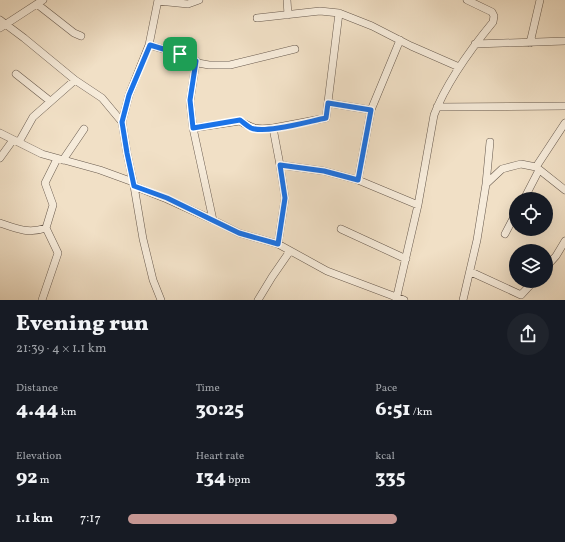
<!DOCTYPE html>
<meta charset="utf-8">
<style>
:root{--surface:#171b24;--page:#20242c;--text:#f1f3f6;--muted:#9ea1a6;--accent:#c59692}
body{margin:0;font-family:Vollkorn,serif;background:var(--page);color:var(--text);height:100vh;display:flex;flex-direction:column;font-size:15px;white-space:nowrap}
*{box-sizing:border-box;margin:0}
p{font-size:13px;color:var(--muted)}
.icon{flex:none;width:22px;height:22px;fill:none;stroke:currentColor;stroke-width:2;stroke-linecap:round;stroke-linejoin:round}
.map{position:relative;height:300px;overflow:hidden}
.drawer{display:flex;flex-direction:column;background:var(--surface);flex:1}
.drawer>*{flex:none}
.fabs{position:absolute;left:509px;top:192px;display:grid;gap:8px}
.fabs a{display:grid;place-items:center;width:44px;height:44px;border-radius:50%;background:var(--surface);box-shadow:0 4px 16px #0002;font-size:20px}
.pin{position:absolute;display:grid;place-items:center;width:34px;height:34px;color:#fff;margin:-17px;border-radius:8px;box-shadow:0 2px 6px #0006}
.round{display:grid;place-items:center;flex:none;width:42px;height:42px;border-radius:21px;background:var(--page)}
.head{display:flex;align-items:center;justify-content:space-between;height:68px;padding:0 16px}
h1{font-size:22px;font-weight:800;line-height:30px}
.metrics{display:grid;grid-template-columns:repeat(3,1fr);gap:6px;height:68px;padding:4px 16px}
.metrics div{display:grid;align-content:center}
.metrics b{font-size:20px;font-weight:800}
.metrics small{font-size:11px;font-weight:400}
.metrics p{font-size:11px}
ul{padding:0 16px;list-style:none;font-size:13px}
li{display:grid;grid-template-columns:64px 48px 1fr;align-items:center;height:30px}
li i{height:10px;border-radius:5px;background:var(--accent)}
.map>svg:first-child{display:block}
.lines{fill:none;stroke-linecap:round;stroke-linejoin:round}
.minor-casing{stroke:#685a4e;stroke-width:8}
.minor{stroke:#f6ebda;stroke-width:7}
.route-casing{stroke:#fff;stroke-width:8}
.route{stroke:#1a73e8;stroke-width:5}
</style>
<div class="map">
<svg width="565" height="300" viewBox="0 0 565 300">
<rect width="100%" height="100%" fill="#f1e0c6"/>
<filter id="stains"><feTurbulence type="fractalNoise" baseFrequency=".005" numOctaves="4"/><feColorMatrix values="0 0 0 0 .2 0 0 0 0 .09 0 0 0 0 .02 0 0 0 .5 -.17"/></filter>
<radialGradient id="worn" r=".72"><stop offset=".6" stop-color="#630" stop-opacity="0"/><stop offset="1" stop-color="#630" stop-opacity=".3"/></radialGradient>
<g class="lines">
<defs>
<path id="minor" d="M158,0L149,45L129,95L122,122L127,153L134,186L143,239L153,280L161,300
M287,0L288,15
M158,1L188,4L199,0
M37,4L74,33L81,36
M257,18L320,11L339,13L372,26L411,46L459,67
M0,20L24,38L75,80L102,98L122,122
M0,28L43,0
M530,43L540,0
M475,44L565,41
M149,45L180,54L198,63L209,65H230L295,49
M196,61L190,101L193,128L213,220
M16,74L50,101
M328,103L371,110
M437,107L565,106
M193,128L240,121C253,129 258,130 273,128
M0,133L42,154L100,170L133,182
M19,142L33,117L75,80
M0,158L13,140
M63,160L84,129
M280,165L324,171L358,180L418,205
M536,167L565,123
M358,180L371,110L400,40
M486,184L490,142
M134,186L167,199L213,220L239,233L278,244L327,271L404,300
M524,199L539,170
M0,223C17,229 29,234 46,228
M341,229L406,259
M505,234L516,213
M278,244L285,198L280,165L273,128L326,118L339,13
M546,267L556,256L565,241
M471,272L521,295L534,281
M42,300L58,253L46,228L53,205L45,183L57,159
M258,300L272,277L290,251
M396,300L418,205L434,115C447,81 470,50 493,22L494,16L492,12L467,0
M463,300L477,240L486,184L502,169L521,164L536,167L565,190"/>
</defs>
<use href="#minor" class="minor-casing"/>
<use href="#minor" class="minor"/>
</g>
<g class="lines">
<defs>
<path id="route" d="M150,45L180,54L196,61L190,100L193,128L240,120C244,123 247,126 251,128C265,134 310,121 326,118L328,103L371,110L358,180L324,171L280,165L285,198L278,244L239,233L167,198L134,186L127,153L122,122L129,95Z"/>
</defs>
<use href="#route" class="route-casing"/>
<use href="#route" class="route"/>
</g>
<rect width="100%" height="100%" filter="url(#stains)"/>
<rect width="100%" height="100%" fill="url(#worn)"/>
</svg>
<div class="fabs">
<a><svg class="icon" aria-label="locate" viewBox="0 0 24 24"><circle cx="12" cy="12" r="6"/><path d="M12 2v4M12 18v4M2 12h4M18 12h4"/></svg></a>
<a><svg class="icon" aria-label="layers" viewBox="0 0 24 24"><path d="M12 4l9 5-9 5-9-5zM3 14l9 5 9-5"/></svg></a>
</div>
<div class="pin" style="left:180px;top:54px;background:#1e9e55"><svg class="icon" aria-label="arrive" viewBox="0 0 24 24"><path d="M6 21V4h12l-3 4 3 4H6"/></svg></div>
</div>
<section class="drawer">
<div class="head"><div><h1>Evening run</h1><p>21:39 · 4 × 1.1 km</p></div><a class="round"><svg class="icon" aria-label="share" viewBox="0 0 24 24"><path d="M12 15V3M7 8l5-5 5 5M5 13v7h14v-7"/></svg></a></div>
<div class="metrics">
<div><p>Distance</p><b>4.44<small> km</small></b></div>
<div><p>Time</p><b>30:25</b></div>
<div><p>Pace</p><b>6:51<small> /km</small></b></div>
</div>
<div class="metrics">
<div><p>Elevation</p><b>92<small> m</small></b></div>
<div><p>Heart rate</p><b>134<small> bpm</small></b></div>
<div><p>kcal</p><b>335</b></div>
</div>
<ul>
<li><b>1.1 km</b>7:17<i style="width:64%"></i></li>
</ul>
</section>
